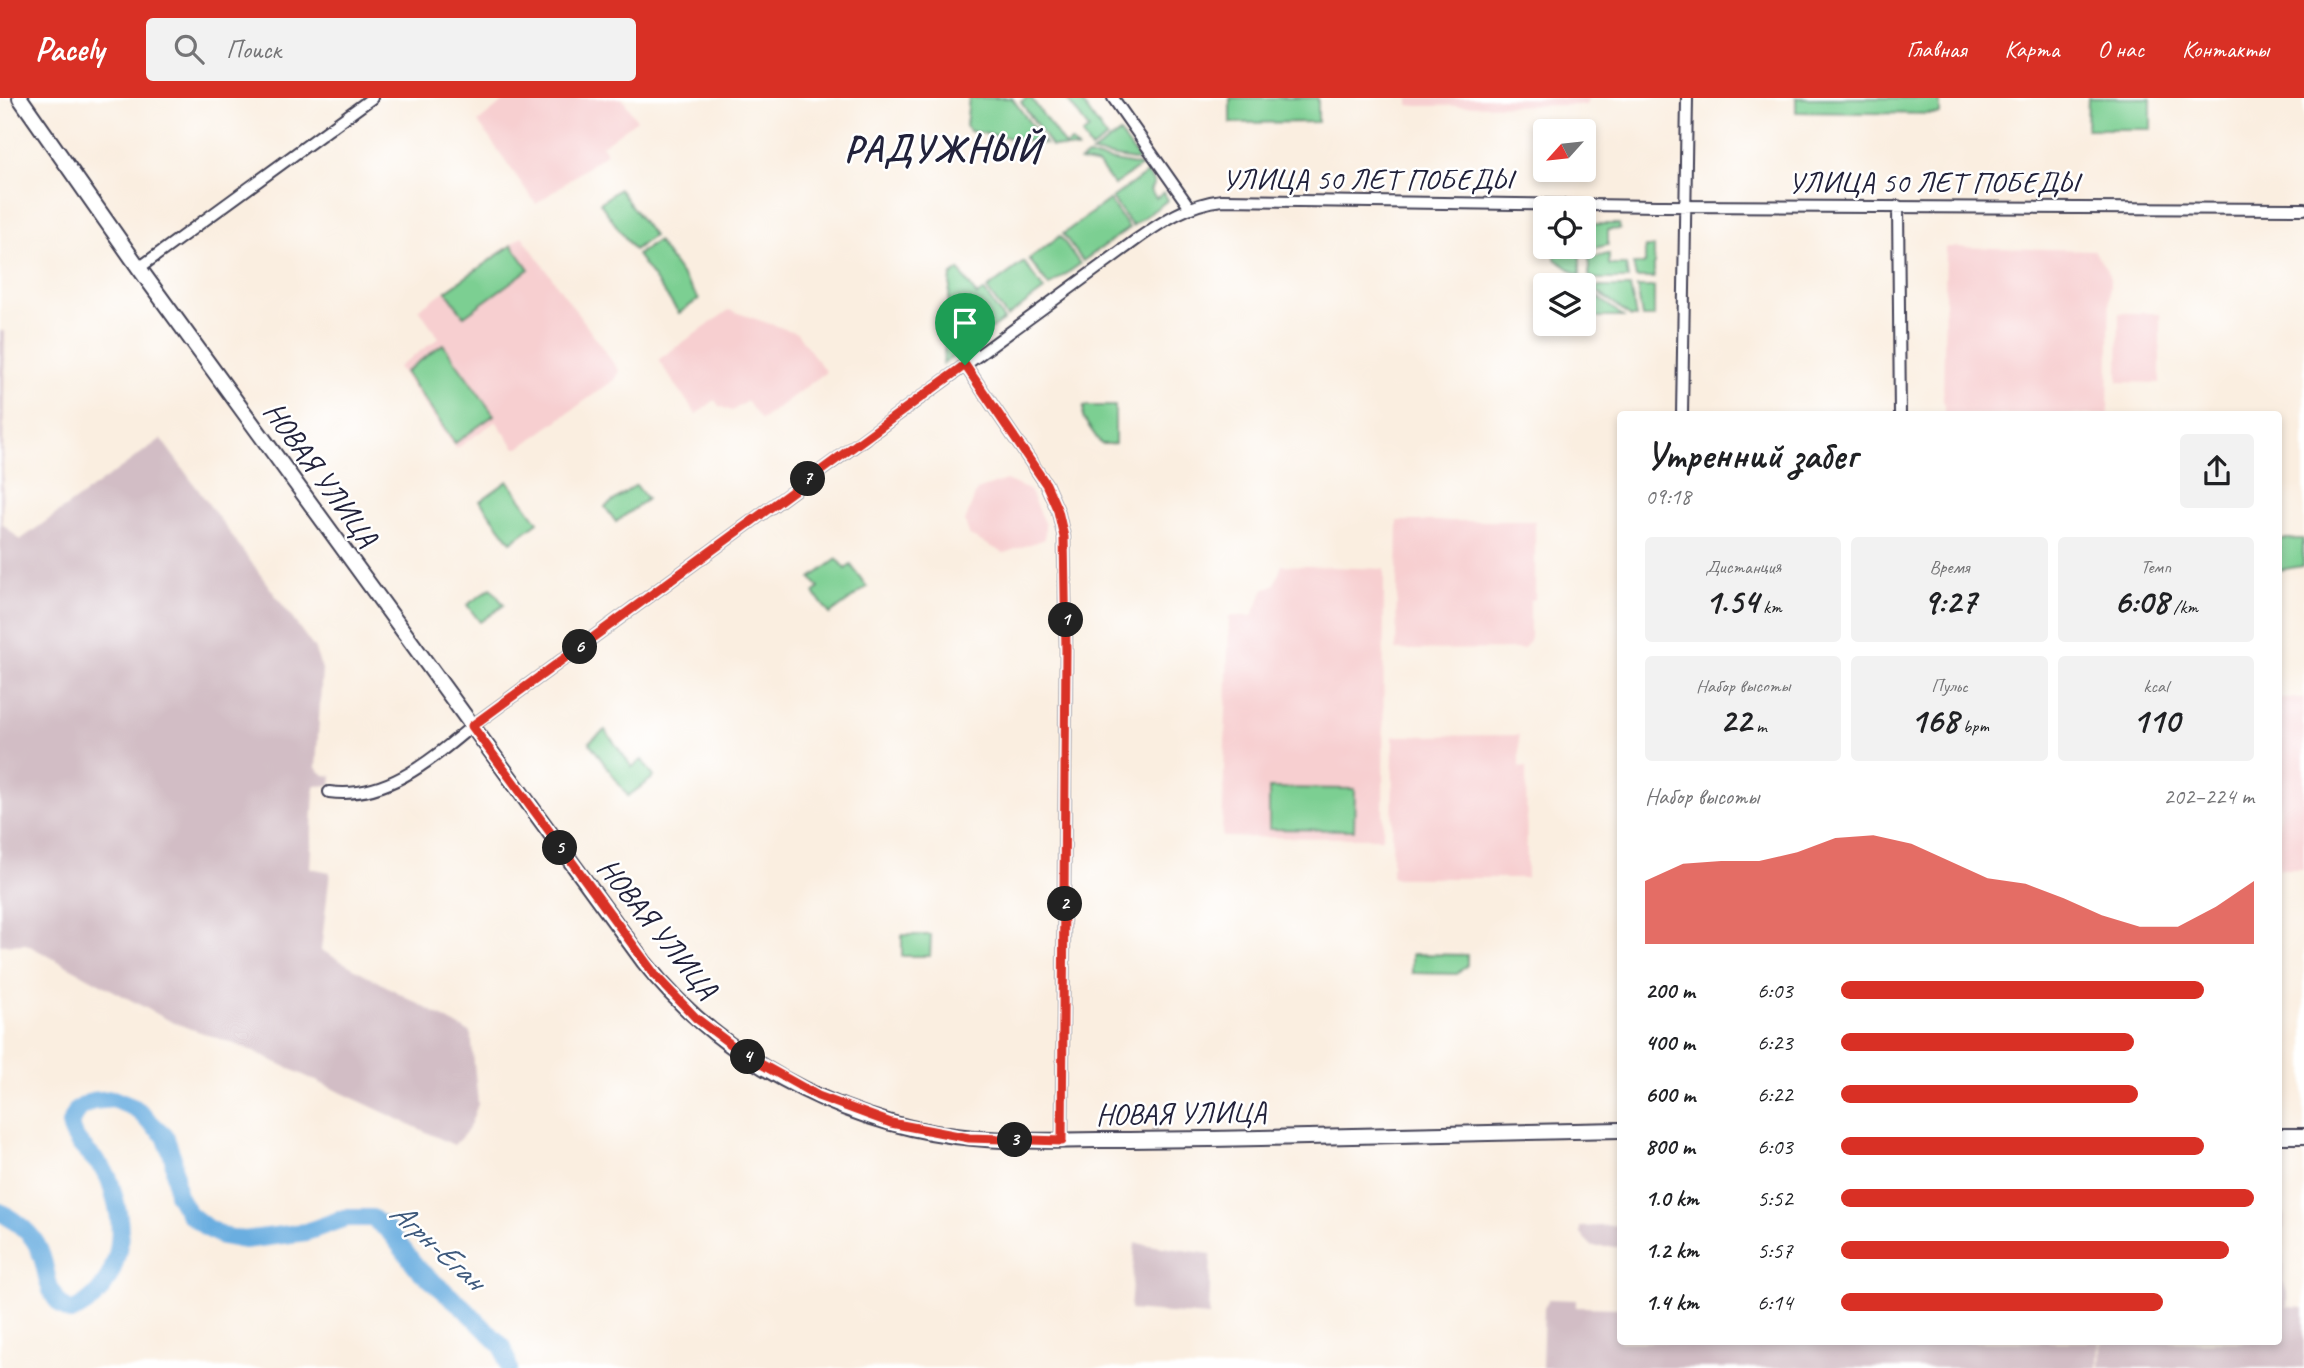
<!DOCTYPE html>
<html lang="ru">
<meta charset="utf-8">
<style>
:root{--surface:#fff;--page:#f2f2f2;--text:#202124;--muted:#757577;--accent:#d93025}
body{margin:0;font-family:Caveat,sans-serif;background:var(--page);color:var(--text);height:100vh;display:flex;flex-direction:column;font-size:26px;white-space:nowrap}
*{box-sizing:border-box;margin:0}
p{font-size:23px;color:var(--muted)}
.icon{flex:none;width:38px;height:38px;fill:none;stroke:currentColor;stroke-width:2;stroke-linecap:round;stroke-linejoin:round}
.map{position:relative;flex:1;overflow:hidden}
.panel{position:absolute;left:1617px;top:313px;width:665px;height:934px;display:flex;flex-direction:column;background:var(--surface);border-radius:7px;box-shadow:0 4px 10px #0003}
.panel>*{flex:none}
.needle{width:46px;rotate:243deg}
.buttons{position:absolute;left:1533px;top:21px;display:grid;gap:14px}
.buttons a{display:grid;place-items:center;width:63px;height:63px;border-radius:7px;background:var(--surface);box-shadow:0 4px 10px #0003;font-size:35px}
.pin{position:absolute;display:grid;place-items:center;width:60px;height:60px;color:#fff;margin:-72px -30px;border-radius:50% 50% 50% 0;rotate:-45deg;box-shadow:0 0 7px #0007}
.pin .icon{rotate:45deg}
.km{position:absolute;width:35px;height:35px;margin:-18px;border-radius:50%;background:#222;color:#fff;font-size:19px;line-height:35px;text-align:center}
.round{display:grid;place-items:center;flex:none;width:74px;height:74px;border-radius:7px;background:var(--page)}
.headline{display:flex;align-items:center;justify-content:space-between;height:119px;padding:0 28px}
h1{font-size:38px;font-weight:800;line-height:52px}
.stats{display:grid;grid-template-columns:repeat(3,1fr);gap:10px;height:119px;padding:7px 28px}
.stats div{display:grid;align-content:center;border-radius:7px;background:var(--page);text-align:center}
.stats b{font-size:35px;font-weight:800}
.stats small{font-size:19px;font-weight:400}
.stats p{font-size:19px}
.chart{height:196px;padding:14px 28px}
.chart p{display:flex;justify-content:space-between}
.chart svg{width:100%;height:126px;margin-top:7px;fill:var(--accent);opacity:.7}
ul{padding:0 28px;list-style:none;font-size:23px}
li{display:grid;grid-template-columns:112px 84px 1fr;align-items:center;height:52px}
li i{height:18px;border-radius:9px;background:var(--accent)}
header{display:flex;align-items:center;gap:42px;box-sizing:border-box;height:98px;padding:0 35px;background:var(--accent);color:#fff}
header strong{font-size:33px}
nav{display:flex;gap:38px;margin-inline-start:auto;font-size:24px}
.search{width:490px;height:63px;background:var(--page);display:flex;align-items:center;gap:18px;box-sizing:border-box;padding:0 24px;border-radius:7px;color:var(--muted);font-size:26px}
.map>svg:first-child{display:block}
.built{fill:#f7cfd0}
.industrial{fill:#d2bdc5}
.green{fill:#7ccf92;stroke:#4f7866;stroke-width:2}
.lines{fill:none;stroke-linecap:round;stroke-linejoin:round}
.river{stroke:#6baee0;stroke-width:18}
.street-casing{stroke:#424154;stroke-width:14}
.secondary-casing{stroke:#424154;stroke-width:18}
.street{stroke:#fff;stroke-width:10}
.secondary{stroke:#fff;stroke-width:14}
.route-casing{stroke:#fff;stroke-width:14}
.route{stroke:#d93025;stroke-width:9}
.labels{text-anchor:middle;stroke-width:5;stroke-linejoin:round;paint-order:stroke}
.street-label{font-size:30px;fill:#22223b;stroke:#fff}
.water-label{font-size:32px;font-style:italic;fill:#3f5a7d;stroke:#fff}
.district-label{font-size:37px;font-weight:bold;letter-spacing:2px;fill:#22223b;stroke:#fff}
</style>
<header>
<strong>Pacely</strong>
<div class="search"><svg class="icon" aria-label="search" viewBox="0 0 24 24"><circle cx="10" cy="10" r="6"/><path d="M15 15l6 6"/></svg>Поиск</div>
<nav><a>Главная</a><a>Карта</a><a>О нас</a><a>Контакты</a></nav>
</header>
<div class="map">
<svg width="2304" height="1270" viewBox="0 0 2304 1270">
<rect width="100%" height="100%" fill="#fff"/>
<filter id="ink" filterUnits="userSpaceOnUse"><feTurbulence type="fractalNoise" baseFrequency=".0143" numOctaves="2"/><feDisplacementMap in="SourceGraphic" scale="14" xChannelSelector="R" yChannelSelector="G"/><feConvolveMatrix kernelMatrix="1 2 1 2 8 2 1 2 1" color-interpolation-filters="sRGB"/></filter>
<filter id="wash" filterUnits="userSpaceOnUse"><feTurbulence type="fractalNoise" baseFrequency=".00686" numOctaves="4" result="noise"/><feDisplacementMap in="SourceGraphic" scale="28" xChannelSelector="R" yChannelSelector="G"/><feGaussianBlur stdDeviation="1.57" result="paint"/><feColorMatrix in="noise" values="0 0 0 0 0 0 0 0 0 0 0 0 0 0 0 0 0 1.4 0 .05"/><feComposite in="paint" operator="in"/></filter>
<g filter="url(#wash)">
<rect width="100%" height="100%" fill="#faeee0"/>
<path class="built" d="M508,0H622L637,22L602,48L607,55L536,106L478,24Z
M1409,0H1588L1586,7L1417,8L1409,7Z
M522,138L619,273L614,282L519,350H515L496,323L456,351L398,269L439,240L419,211Z
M1946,149L2094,152L2110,177L2108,317H1945V306L1943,303Z
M729,212L797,235L826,274L761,322L747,303L732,313L719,308L715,302L696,316L658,262Z
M2119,215H2160V285L2118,284Z
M1006,382L1029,392L1045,427V441L1004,455L970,438L965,424L977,392Z
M1398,423H1535V501L1530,502V543L1523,551L1396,552Z
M1282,467L1384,471L1383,740L1222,739L1229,518H1252L1264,492L1275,486Z
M2278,600H2304V771H2279Z
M1519,637V669L1526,670L1527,780H1392L1393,638Z"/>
<path class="industrial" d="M0,233H5L2,425L20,442L161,341L314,550L322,571L316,670L324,677L332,678L331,687L315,688L314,692L310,770L330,774L321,852L471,935L478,1006L468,1032L454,1047L243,949L172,924L26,846L0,847Z
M2278,1114H2284L2283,1183L2287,1195V1209L2304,1210V1270H2100L2101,1244H2278Z
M1620,1127V1149H1593L1580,1136V1129Z
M1135,1145L1211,1156L1209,1218L1130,1212Z
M1549,1201L1576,1202V1209L1620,1210V1244H2099L2098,1270H1542L1544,1210Z"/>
<path class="green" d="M969,0H1012L1045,46L970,33L966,28Z
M1027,0H1031L1065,48L1071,44L1077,51L1051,48L1021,4Z
M1066,0H1079L1107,40L1091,51L1082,37L1089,31Z
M1230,0H1318V24L1230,25Z
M1796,0H1940V16L1796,14Z
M2088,0H2151V31H2087Z
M1120,35L1140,63L1092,55Z
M1088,58L1141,68L1114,87L1099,67L1080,63Z
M1147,75L1154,85L1150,92L1156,100L1164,95L1168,102L1132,128L1112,100Z
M619,91L653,138L634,152L600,105Z
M1109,102L1129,130L1083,163L1063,136Z
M1592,126H1619L1620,131L1608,132V147L1589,151V128Z
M1060,138L1080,166L1049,188L1029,161Z
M657,143L699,201L679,215L637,157Z
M512,147L529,171L464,218L446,193Z
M1555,149H1580V178L1555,161Z
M1645,149H1654V180H1636L1633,166H1645Z
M1609,156V167H1626L1628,181H1596L1589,178V160Z
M1024,164L1044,192L1007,219L987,191Z
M959,172L977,198L984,193L1004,222L943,266L951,178Z
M1597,189H1630L1636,219H1631L1594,191Z
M1637,189H1654V219H1642Z
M1590,193L1624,219H1591L1589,216L1588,194Z
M443,246L494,317L455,345L405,274Z
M1084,308H1115V346H1101L1083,320Z
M508,383L538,424L511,444L480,403Z
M636,387L647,401L616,424L605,409Z
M2279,441H2303V468L2279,472Z
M837,461L845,471L851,467L867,489L830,516L814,495L819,490L811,480Z
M491,490L504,507L480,524L467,507Z
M605,632L632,669L642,662L654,679L628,698L589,644Z
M1269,690L1355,691L1354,732L1269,731Z
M902,837H931L930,858H902Z
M1412,856L1467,857V867L1457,876L1412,875Z"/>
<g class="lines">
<path class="river" d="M0,1114C14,1122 29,1132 37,1147C51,1172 41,1197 71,1214C116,1195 128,1141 114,1098C112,1092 111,1083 107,1077C96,1058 74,1048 70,1026L77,1012L92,1003L113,1001L135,1010L165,1038L173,1060L177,1096L188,1115L207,1130L222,1138L244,1142L306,1134L345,1120H372L388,1132L419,1172L463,1209L503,1249L509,1270"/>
</g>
</g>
<g filter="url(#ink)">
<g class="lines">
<defs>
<path id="street" d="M1113,0L1190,110
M1898,108L1900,317
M139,170L372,0
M965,267L1046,386L1058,413L1064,439L1066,552L1062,1043
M1682,317L1687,0
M329,694C386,702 431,662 472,628L1136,142C1163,123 1188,106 1222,102L1658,108L2304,111"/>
<path id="secondary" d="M20,0L139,170L644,864C719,959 836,1022 955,1038C1002,1044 1050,1043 1098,1042C1152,1042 1207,1041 1261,1040C1381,1037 1501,1035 1620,1032
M2278,1038H2304"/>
</defs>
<use href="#street" class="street-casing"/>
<use href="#secondary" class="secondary-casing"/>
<use href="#street" class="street"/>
<use href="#secondary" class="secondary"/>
</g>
</g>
<g class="lines" filter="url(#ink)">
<defs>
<path id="route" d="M965,267L1046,386L1058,413L1064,439L1066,552L1062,1043L969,1040L891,1025L818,998L745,957L696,920L655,877L472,628Z"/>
</defs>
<use href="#route" class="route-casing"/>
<use href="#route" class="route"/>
</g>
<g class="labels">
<g class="street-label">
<text x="1367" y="91">УЛИЦА 50 ЛЕТ ПОБЕДЫ</text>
<text x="1933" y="94">УЛИЦА 50 ЛЕТ ПОБЕДЫ</text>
<text transform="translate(321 376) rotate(54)" y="10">НОВАЯ УЛИЦА</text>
<text transform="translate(658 830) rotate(51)" y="10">НОВАЯ УЛИЦА</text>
<text transform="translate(1181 1015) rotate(-1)" y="10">НОВАЯ УЛИЦА</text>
</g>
<g class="water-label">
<text transform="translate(438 1147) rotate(42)" y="11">Агрн-Еган</text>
</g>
<g class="district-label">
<text x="943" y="63">РАДУЖНЫЙ</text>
</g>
</g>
</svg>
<div class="buttons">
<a><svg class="needle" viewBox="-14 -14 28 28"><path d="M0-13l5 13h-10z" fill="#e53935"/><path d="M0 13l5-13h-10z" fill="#757577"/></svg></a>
<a><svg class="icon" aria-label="locate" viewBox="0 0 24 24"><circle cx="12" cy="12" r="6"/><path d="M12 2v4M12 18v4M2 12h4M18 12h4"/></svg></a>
<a><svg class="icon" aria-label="layers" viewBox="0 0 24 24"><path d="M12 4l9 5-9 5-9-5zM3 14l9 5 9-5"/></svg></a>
</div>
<div class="pin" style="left:965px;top:267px;background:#1e9e55"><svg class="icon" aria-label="arrive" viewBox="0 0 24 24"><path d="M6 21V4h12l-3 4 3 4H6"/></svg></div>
<b class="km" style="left:1066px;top:522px">1</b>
<b class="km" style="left:1065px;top:806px">2</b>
<b class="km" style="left:1015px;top:1042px">3</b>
<b class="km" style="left:748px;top:959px">4</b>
<b class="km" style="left:560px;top:750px">5</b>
<b class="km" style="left:580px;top:549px">6</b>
<b class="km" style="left:808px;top:381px">7</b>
<section class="panel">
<div class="headline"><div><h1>Утренний забег</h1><p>09:18</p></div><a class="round"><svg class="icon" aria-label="share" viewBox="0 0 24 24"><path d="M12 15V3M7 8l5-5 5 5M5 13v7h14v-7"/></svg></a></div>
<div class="stats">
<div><p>Дистанция</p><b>1.54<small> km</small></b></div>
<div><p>Время</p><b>9:27</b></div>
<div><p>Темп</p><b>6:08<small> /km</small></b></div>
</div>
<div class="stats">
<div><p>Набор высоты</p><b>22<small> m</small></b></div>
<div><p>Пульс</p><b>168<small> bpm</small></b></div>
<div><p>kcal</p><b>110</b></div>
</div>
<div class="chart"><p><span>Набор высоты</span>202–224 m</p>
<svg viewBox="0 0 160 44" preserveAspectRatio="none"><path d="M0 44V22L10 16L20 15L30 15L40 12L50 7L60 6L70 9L80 15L90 21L100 23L110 28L120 34L130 38L140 38L150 31L160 22V44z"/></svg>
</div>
<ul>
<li><b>200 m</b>6:03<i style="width:88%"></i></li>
<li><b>400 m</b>6:23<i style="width:71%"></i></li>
<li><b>600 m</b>6:22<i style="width:72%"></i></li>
<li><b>800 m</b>6:03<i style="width:88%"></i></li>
<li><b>1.0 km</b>5:52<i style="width:100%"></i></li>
<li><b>1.2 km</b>5:57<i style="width:94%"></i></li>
<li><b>1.4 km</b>6:14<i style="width:78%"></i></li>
</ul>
</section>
</div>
